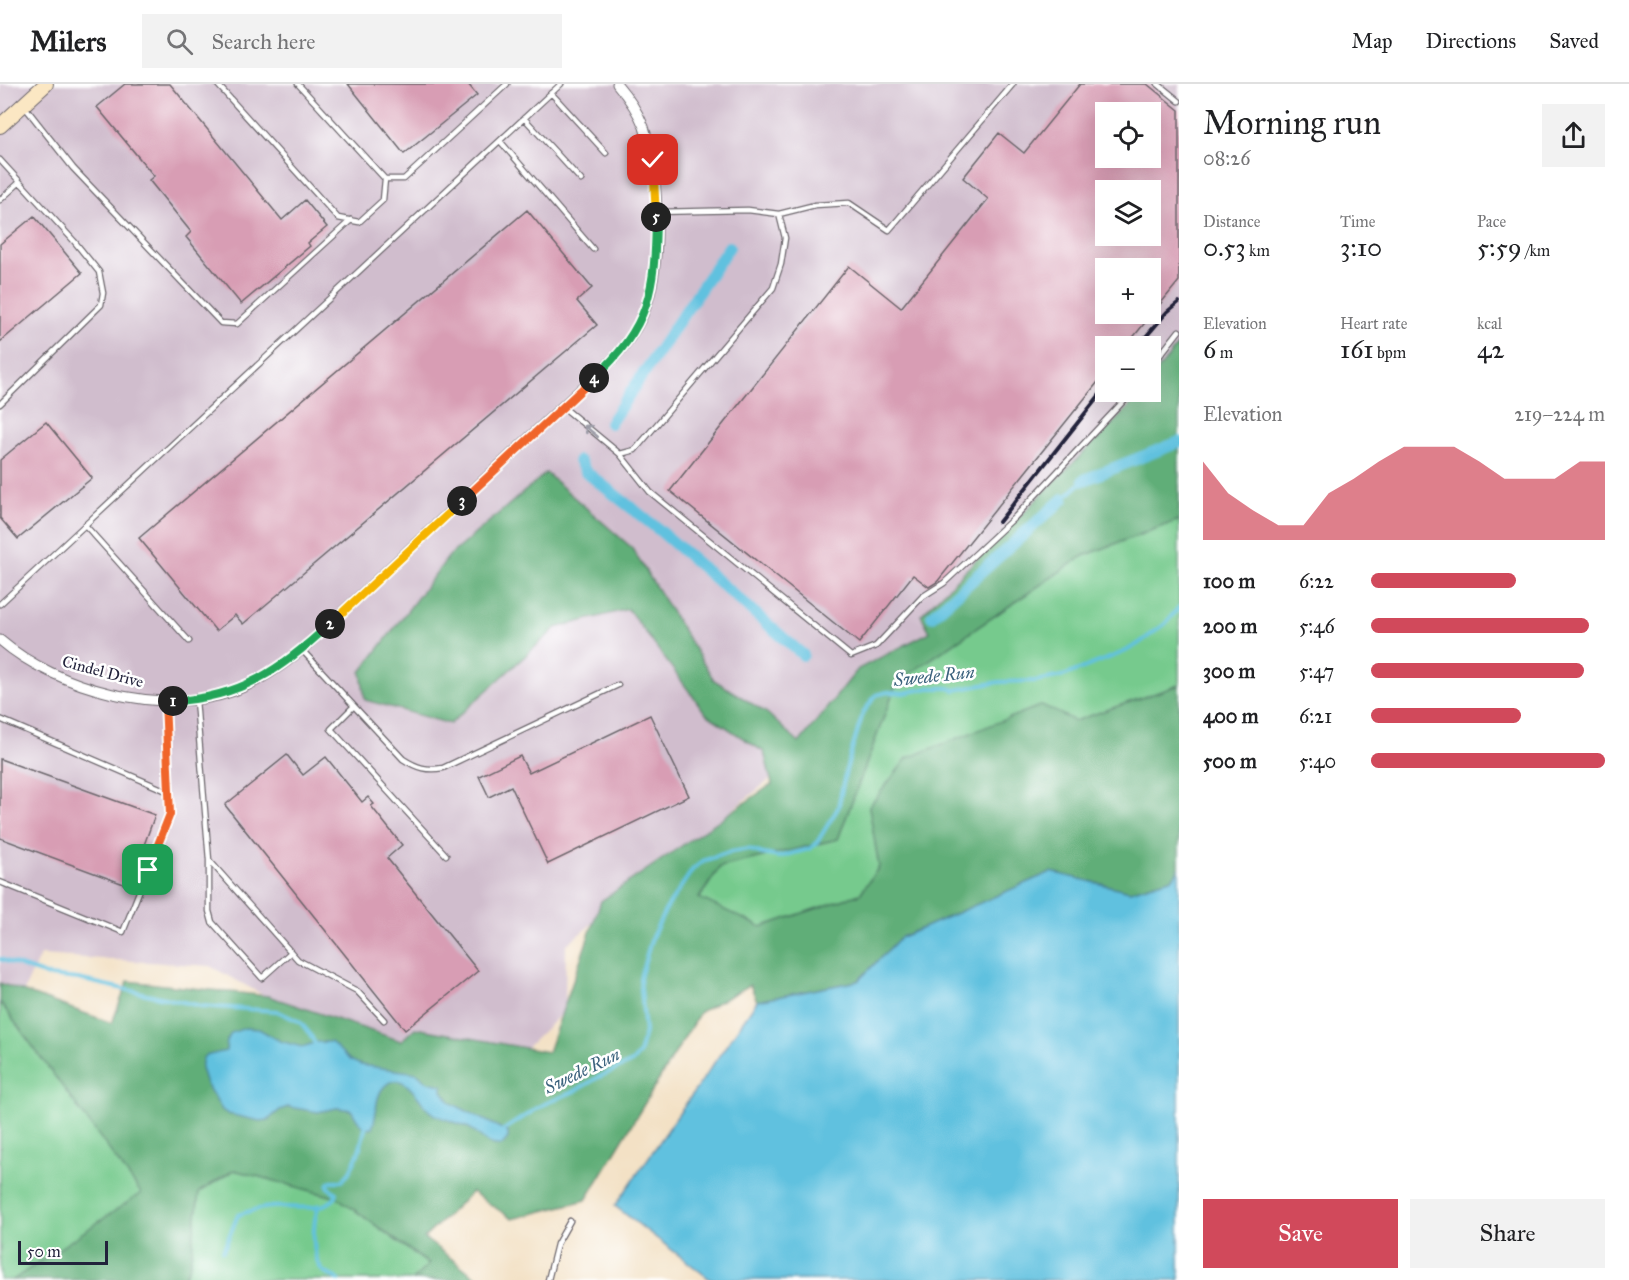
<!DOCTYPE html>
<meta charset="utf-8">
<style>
:root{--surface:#fff;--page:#f2f2f2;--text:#202124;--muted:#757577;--line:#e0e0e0;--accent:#d1495b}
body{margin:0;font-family:"IM FELL Great Primer",serif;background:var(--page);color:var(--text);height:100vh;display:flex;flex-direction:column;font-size:22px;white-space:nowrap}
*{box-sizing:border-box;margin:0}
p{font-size:20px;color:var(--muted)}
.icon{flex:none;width:33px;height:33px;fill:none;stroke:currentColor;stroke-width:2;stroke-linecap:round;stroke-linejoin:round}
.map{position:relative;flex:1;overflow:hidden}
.sheet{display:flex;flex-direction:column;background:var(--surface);width:450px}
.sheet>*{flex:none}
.controls{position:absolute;left:1095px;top:18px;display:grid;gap:12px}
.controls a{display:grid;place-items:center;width:66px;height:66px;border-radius:0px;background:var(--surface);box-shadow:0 6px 24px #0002;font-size:30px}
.scale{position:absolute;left:18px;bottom:15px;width:90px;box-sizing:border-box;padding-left:6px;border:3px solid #22223b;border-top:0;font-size:16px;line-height:21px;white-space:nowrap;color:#22223b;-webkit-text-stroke:4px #fff;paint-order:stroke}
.pin{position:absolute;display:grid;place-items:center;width:51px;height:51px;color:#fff;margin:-26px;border-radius:12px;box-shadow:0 3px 9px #0006}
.km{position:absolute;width:30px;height:30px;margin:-15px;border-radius:50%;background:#222;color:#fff;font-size:16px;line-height:30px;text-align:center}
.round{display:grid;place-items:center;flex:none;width:63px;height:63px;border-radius:0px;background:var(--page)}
.headline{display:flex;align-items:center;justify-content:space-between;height:102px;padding:0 24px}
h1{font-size:33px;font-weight:600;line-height:45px}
.metrics{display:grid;grid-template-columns:repeat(3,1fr);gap:9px;height:102px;padding:6px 24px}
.metrics div{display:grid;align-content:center}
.metrics b{font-size:26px;font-weight:600}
.metrics small{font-size:16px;font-weight:400}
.metrics p{font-size:16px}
.chart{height:168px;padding:12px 24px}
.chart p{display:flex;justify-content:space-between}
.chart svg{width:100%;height:108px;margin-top:6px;fill:var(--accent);opacity:.7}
.primary-button{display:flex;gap:12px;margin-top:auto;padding:12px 24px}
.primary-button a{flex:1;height:69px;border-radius:0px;background:var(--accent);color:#fff;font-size:24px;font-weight:600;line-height:69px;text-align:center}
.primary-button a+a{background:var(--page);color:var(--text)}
ul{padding:0 24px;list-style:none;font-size:20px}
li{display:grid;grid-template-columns:96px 72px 1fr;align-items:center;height:45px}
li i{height:15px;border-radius:8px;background:var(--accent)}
header{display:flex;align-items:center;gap:36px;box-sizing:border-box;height:84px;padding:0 30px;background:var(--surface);border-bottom:2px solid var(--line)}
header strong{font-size:28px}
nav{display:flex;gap:33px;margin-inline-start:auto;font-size:21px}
.search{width:420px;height:54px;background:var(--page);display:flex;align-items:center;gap:15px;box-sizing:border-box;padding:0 21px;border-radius:0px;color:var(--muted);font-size:22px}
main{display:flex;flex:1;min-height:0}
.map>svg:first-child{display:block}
.industrial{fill:#d0bdcd;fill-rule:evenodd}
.green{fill:#76ca8d;stroke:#4c7664;stroke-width:1.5}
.forest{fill:#60ae78;stroke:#41685a;stroke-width:1.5}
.water{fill:#61c1df;stroke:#42728d;stroke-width:1.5}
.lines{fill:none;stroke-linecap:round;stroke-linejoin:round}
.stream{stroke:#61c1df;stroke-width:4}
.canal{stroke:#61c1df;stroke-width:12}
.building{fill:#d89db4;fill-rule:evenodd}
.lane-casing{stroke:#6b656b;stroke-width:7}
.street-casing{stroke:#6b656b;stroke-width:11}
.secondary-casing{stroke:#6b656b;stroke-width:16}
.lane{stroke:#fff;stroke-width:4.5}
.street{stroke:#fff;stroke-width:9}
.secondary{stroke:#fbe7c3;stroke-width:14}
.rail{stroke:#22223b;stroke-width:4}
.oneway{stroke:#9c9ca7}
.split-1-casing{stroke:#fff;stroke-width:12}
.split-2-casing{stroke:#fff;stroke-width:12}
.split-3-casing{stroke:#fff;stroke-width:12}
.split-4-casing{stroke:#fff;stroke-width:12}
.split-5-casing{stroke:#fff;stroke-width:12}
.split-6-casing{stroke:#fff;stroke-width:12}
.split-1{stroke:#f0652b;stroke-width:8}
.split-2{stroke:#22a559;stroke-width:8}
.split-3{stroke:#f5b400;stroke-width:8}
.split-4{stroke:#f0652b;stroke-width:8}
.split-5{stroke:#22a559;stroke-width:8}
.split-6{stroke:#f5b400;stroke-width:8}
.labels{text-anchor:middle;stroke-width:5;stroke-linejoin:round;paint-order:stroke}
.street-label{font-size:16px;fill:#22223b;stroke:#fff}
.water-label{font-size:18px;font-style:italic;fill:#3b627d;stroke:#fff}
</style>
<header>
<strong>Milers</strong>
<div class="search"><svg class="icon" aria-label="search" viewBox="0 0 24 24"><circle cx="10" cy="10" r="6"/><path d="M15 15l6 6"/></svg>Search here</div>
<nav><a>Map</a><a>Directions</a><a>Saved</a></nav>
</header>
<main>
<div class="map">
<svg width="1179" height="1196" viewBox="0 0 1179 1196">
<rect width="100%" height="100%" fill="#fff"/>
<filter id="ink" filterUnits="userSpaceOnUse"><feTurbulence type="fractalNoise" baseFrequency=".0167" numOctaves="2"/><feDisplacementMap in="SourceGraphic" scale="12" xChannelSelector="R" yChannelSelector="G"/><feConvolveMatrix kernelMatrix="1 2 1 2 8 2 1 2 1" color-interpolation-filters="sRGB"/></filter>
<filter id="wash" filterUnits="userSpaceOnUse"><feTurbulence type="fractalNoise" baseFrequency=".008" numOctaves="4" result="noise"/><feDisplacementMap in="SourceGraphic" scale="24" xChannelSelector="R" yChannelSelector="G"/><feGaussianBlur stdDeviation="1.35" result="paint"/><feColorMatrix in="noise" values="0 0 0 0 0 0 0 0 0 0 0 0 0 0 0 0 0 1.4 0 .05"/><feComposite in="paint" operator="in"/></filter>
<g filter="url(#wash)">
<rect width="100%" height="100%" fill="#f3e1c5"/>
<path class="industrial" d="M0,0H1179V384L1010,492L768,697L566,861L565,926L513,977L394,982L210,882L40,871L11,936L139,1114L16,1196H0ZM1106,28H1150V74H1106ZM1106,106H1150V152H1106ZM1106,184H1150V230H1106ZM1106,262H1150V308H1106Z"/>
<path class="green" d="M1179,436V601L1075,637L869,723L879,783L860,810L761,843L699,815L720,783L838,755L897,598L1083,472Z
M0,918L142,1109L13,1196H0Z
M234,1086L338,1114L429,1181L412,1196H183L190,1181L199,1108Z"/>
<path class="forest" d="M1179,259V436L1083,472L897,598L838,755L720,783L699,814L761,843L860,810L879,783L869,723L907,674L1042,621L1075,637L1179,601V785L1173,794L1130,807L1051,788L900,854L858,897L757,917L750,901L700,928L586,1116L512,1135L472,1108L424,1154L480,1196H412L429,1180L338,1114L234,1086L199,1108L190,1181L183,1196H13L141,1109L0,918V899L112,939L128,897L268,912L401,957L415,944L548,968L601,817L772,700L764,668L706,630L628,525L556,544L450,640L365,616L361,588L449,472L546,389L631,463L714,596L767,629L799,659L858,585L930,548L921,531L1126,326L1141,308H1150L1151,295Z"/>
<path class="water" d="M1179,785V1196H711L615,1122L757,917L858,897L900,854L1051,788L1130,807L1173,794Z
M245,944L259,945L280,957L302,963L317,958H331L350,976L361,981L417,989L428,998L442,1001V1007L451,1019L508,1048V1054L502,1061C489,1063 483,1054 474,1047C462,1038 444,1037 432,1029C420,1021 404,980 383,1004C374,1015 378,1032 372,1044C360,1044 357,1036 351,1026L337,1024L318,1028L288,1023L280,1026L268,1036L260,1037L228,1030L222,1026L206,1000L201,984L203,974L205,972L226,967L227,957L231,949Z"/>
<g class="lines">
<path class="stream" d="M1063,415L1084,396
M0,875L49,892L78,895L201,922L277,927L300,938L310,950L316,962
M502,1047L542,1021L575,1007L597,994L632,978L639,970L645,948L640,894L652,853L666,825L693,785L703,777L726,769L748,765L763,770L779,773L809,765L816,760L838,724L846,686L863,629L876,611L888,608L904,609L929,604H948L955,606L999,598L1035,597L1063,592L1124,568L1138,560L1165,540L1179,523
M319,1121C312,1138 311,1172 322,1186C326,1191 334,1192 339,1196
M223,1167L238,1131C249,1127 259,1124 271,1123C290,1121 322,1130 336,1113V1109L329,1104L328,1101L331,1097H342C356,1083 362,1059 366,1040"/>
<path class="canal" d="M610,339L729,163
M579,377L586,388L658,445L803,571
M1084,396L1179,358
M932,532L1063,415"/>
</g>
<g id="blocks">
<path class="building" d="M125,0H170L282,136L305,116L327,143L308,159L310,162L241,220L186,153L191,148L149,96L154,92L97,23Z
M348,0H468L477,11L404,70Z
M1080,0H1147L1179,26V197L1126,262H1106V288L937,498L929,503L913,491L859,559L670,407L849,182L901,224L988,115L963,94L999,49L1024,69ZM1106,28H1150V74H1106ZM1106,106H1150V152H1106ZM1106,184H1150V230H1106Z
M527,126L592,204L577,217L597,241L243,540L235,531L216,547L139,454Z
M34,132L82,189L0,258V160Z
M46,338L92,394L18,455L0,434V376Z
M650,631L689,712L548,780L511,702L489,713L479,692L520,672L529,689Z
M287,671L303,691L326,673L362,718L368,713L374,720L371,722L402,761L387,774L478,887L405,946L225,721Z
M0,675L155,731L129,802L0,754Z"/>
</g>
</g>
<g filter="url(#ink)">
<use href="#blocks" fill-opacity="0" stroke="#6b656b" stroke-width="1.5"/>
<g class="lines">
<defs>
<path id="lane" d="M217,0L338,134L359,138L383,116L385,95L298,0
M1158,0L1179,17
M551,9L606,69
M25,23L73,84L221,239L237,240L351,136
M524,34L581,96
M500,57L593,165
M0,76L74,157L99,188L103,209L101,221L0,320
M385,95H404L507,0
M0,116L20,98
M656,128L748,126L779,130L815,121L849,119L889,146L1013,0
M1150,284L1179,247
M563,323L620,370L650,408L851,572L876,562L922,513L944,499L1015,433L1132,308
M620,370L635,366L773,204L781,180L785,154L779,130
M0,520L85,441
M189,557L85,441L561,0
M302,566L403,675C417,684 427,687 443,684L618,601
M196,616L209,776L298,876L357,907L384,936
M354,622L331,645L446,771
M0,635L169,708
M209,776V827L212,838L262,894L291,868
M0,798L123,848L170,730L165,617
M548,1196L557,1160L570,1137"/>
<path id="street" d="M0,556C57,605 162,633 234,607C261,597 285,580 307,561L612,276C624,263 634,250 641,235C664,188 660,92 644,43C638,28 628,13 617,0"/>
<path id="secondary" d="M0,42L46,0"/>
</defs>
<use href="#lane" class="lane-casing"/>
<use href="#street" class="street-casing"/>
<use href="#secondary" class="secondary-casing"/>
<use href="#lane" class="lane"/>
<use href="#street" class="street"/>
<use href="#secondary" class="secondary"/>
<path class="rail" d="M1138,262L1167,228L1179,218
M999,438L1106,303"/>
</g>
<defs><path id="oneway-shaft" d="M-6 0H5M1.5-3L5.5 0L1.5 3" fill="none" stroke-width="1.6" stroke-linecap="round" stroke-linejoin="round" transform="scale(1.5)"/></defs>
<use class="oneway" href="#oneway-shaft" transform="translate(591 347) rotate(-140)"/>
</g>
<g class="lines" filter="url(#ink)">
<defs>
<path id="split-1" d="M148,786L170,730L165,617H173"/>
<path id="split-2" d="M173,617C241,614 282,585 330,540"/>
<path id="split-3" d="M330,540L462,417"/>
<path id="split-4" d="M462,417L594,294"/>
<path id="split-5" d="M594,294C650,243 655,206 656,133"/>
<path id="split-6" d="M653,76L656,133"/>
</defs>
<use href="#split-1" class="split-1-casing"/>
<use href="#split-2" class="split-2-casing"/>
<use href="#split-3" class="split-3-casing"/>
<use href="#split-4" class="split-4-casing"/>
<use href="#split-5" class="split-5-casing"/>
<use href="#split-6" class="split-6-casing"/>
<use href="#split-1" class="split-1"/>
<use href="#split-2" class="split-2"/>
<use href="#split-3" class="split-3"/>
<use href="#split-4" class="split-4"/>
<use href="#split-5" class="split-5"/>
<use href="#split-6" class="split-6"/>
</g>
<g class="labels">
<g class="street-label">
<text transform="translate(103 587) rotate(15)" y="6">Cindel Drive</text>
</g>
<g class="water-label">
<text transform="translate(934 592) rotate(-6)" y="6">Swede Run</text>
<text transform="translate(582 987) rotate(-26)" y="6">Swede Run</text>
</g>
</g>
</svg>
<div class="controls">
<a><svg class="icon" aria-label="locate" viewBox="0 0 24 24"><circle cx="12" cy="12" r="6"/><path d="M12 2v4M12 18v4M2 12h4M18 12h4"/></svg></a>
<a><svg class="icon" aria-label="layers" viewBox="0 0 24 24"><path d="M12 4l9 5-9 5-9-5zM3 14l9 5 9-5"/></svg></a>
<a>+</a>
<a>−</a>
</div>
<div class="scale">50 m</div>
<div class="pin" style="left:148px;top:786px;background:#1e9e55"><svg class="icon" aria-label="arrive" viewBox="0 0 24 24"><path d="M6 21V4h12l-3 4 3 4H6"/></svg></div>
<div class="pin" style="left:653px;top:76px;background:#d93025"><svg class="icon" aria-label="check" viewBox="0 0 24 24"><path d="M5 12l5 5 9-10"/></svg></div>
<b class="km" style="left:173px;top:617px">1</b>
<b class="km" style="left:330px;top:540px">2</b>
<b class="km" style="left:462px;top:417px">3</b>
<b class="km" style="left:594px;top:294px">4</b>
<b class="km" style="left:656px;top:133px">5</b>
</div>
<section class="sheet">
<div class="headline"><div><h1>Morning run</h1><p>08:26</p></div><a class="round"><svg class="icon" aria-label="share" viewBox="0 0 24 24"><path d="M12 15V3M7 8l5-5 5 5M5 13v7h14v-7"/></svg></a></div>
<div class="metrics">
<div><p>Distance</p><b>0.53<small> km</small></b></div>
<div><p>Time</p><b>3:10</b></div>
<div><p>Pace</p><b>5:59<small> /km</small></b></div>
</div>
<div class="metrics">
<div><p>Elevation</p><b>6<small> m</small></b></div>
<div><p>Heart rate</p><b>161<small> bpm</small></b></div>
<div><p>kcal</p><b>42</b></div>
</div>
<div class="chart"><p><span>Elevation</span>219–224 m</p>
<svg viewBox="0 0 160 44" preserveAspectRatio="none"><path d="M0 44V12L10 25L20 32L30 38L40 38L50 25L60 19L70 12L80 6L90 6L100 6L110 12L120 19L130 19L140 19L150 12L160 12V44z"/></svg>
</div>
<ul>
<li><b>100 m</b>6:22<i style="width:62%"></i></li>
<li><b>200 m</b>5:46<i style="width:93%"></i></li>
<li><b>300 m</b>5:47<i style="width:91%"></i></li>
<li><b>400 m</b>6:21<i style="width:64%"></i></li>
<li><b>500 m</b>5:40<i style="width:100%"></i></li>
</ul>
<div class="primary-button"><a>Save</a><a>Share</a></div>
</section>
</main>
